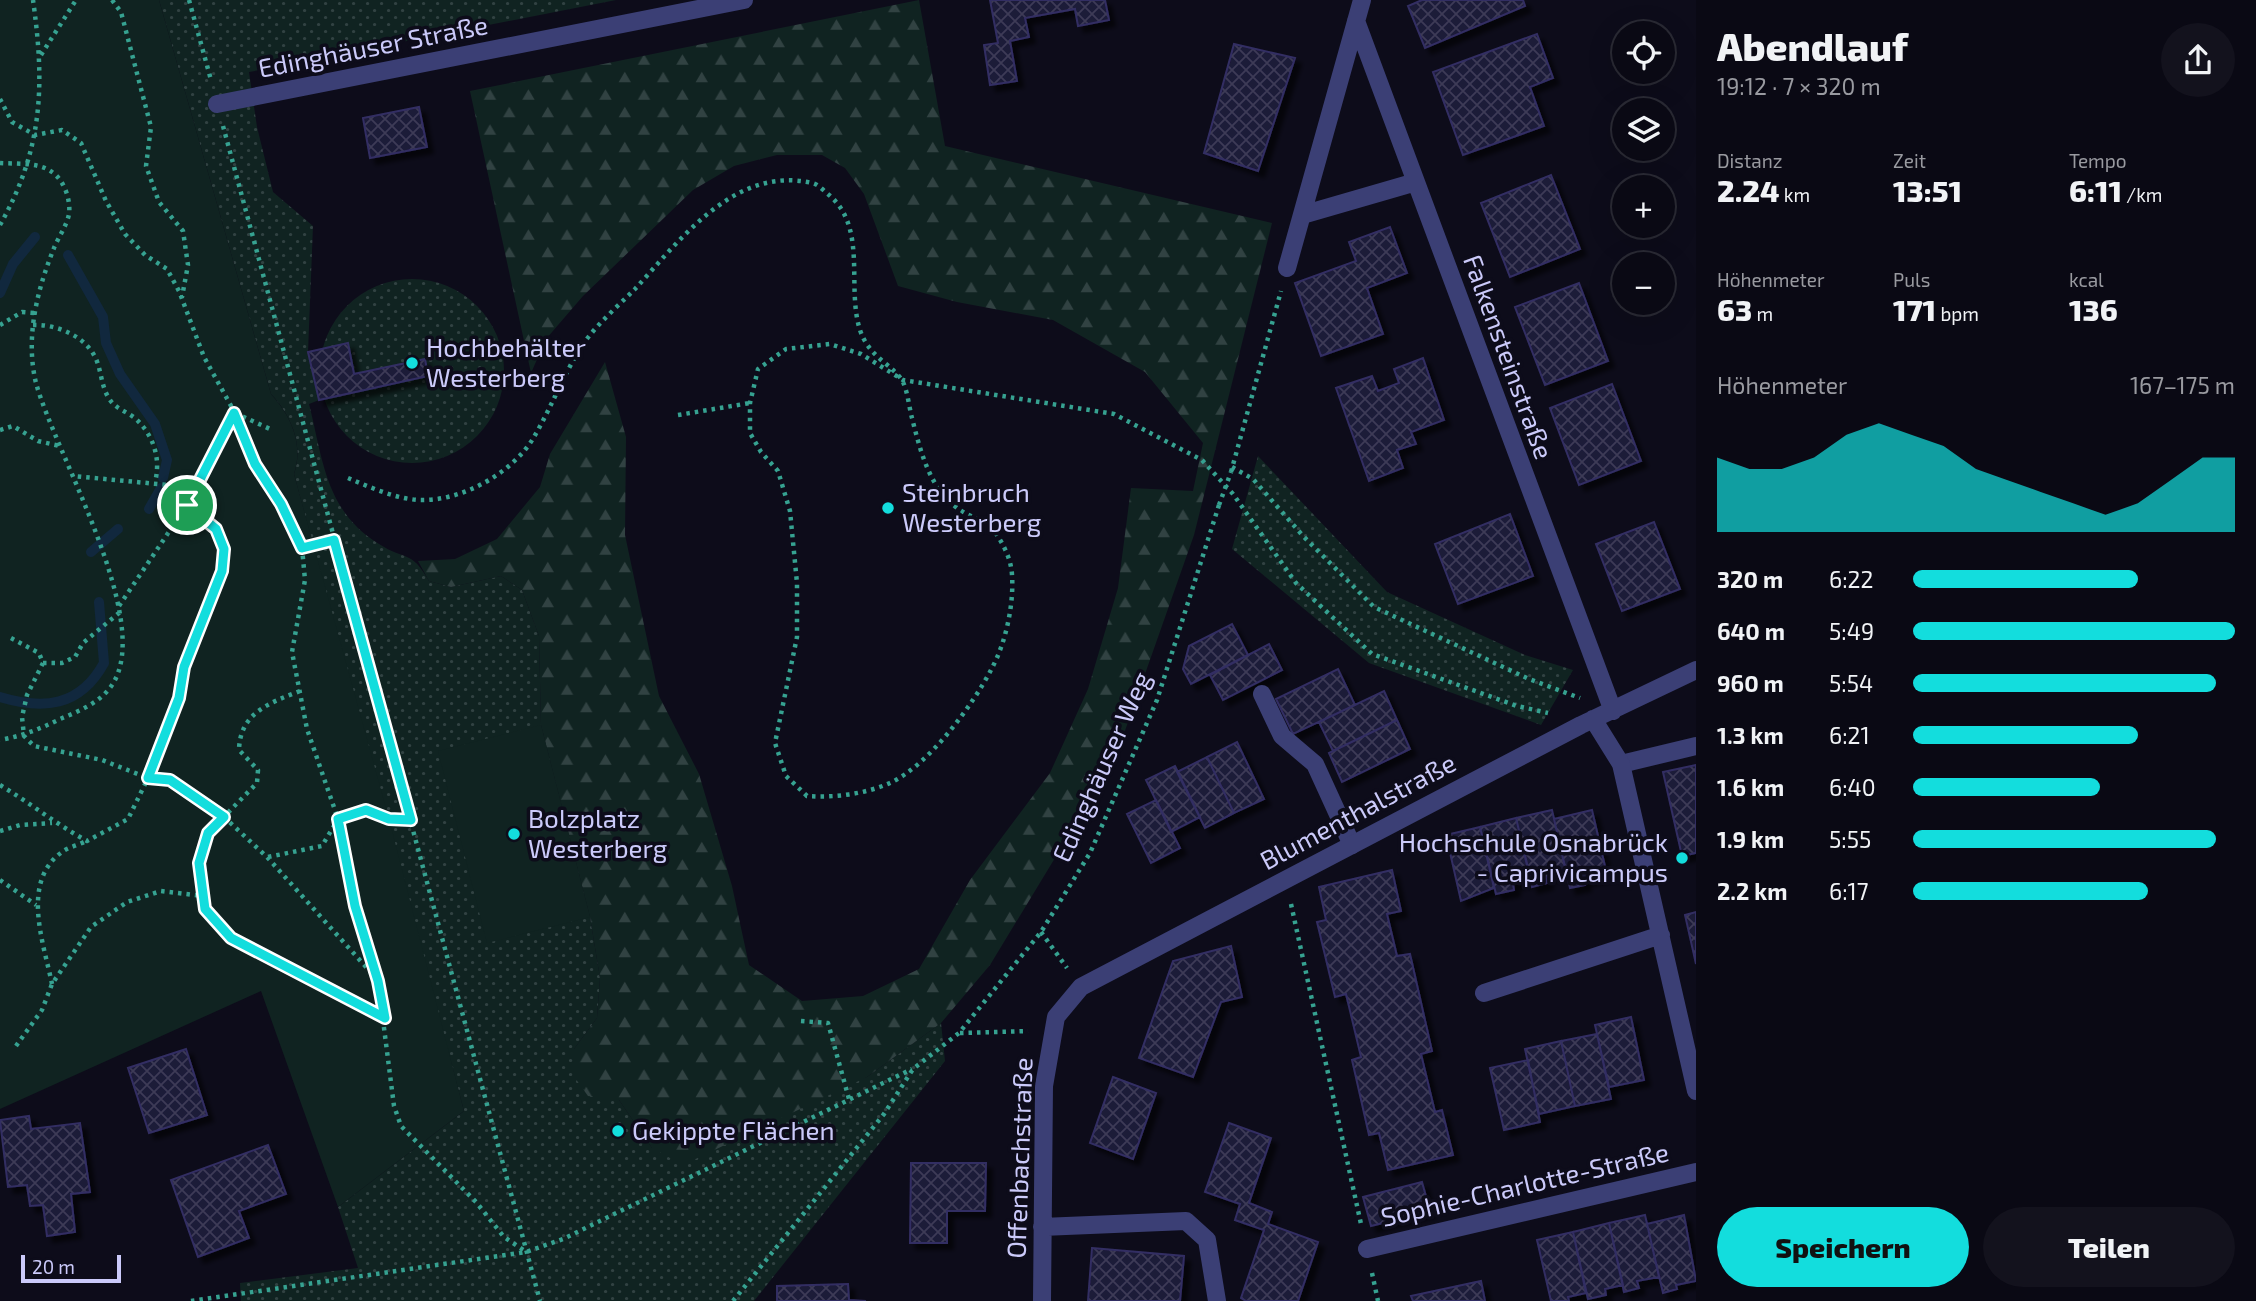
<!DOCTYPE html>
<html lang="de">
<meta charset="utf-8">
<style>
:root{--surface:#0a0914;--page:#13121d;--text:#f1f3f6;--muted:#999aa0;--line:#2a2a34;--accent:#13dddd}
body{margin:0;font-family:"Exo 2",sans-serif;background:var(--page);color:var(--text);height:100vh;display:flex;flex-direction:column;font-size:26px;white-space:nowrap}
*{box-sizing:border-box;margin:0}
p{font-size:23px;color:var(--muted)}
.icon{flex:none;width:38px;height:38px;fill:none;stroke:currentColor;stroke-width:2;stroke-linecap:round;stroke-linejoin:round}
.map{position:relative;flex:1;overflow:hidden}
.drawer{display:flex;flex-direction:column;background:var(--surface);width:560px}
.drawer>*{flex:none}
.buttons{position:absolute;left:1612px;top:21px;display:grid;gap:14px}
.buttons a{display:grid;place-items:center;width:63px;height:63px;border-radius:50%;background:var(--surface);box-shadow:0 7px 28px #0002,0 0 0 2px var(--line);font-size:35px}
.scale{position:absolute;left:21px;bottom:18px;width:100px;box-sizing:border-box;padding-left:7px;border:4px solid #cbcafa;border-top:0;font-size:19px;line-height:24px;white-space:nowrap;color:#cbcafa;-webkit-text-stroke:5px #0d0c1a;paint-order:stroke}
.pin{position:absolute;display:grid;place-items:center;width:60px;height:60px;color:#fff;margin:-30px;border:4px solid #fff;border-radius:50%;box-shadow:0 2px 7px #0007}
.round{display:grid;place-items:center;flex:none;width:74px;height:74px;border-radius:37px;background:var(--page)}
.summary{display:flex;align-items:center;justify-content:space-between;height:119px;padding:0 21px}
h1{font-size:38px;font-weight:800;line-height:52px}
.figures{display:grid;grid-template-columns:repeat(3,1fr);gap:10px;height:119px;padding:7px 21px}
.figures div{display:grid;align-content:center}
.figures b{font-size:30px;font-weight:800}
.figures small{font-size:19px;font-weight:400}
.figures p{font-size:19px}
.chart{height:196px;padding:14px 21px}
.chart p{display:flex;justify-content:space-between}
.chart svg{width:100%;height:126px;margin-top:7px;fill:var(--accent);opacity:.7}
.action{display:flex;gap:14px;margin-top:auto;padding:14px 21px}
.action a{flex:1;height:80px;border-radius:42px;background:var(--accent);color:#111;font-size:28px;font-weight:800;line-height:80px;text-align:center}
.action a+a{background:var(--page);color:var(--text)}
ul{padding:0 21px;list-style:none;font-size:23px}
li{display:grid;grid-template-columns:112px 84px 1fr;align-items:center;height:52px}
li i{height:18px;border-radius:9px;background:var(--accent)}
main{display:flex;flex:1;min-height:0}
.map>svg:first-child{display:block}
.grass{fill:url(#grass-dots)}
.forest{fill:url(#forest-firs)}
.garden{fill:#102321}
.lines{fill:none;stroke-linecap:round;stroke-linejoin:round}
.stream{stroke:#11283e;stroke-width:10}
.building{fill:url(#building-cross-hatch);stroke:#332e63;stroke-width:2;filter:url(#shadow)}
.path{stroke:#36a291;stroke-width:4.5;stroke-dasharray:3.5 5;stroke-linecap:butt}
.service{stroke:#3b3f75;stroke-width:18}
.minor{stroke:#3b3f75;stroke-width:18}
.path-bridge{stroke:#36a291;stroke-width:4.5;stroke-dasharray:3.5 5;stroke-linecap:butt}
.route-casing{stroke:#fff;stroke-width:14}
.route{stroke:#13dddd;stroke-width:9}
.poi-dot{fill:#13dddd;stroke:#0d0c1a;stroke-width:2.5}
.labels{text-anchor:middle;stroke-width:7;stroke-linejoin:round;paint-order:stroke}
.street-label{font-size:26px;fill:#cbcafa;stroke:#0d0c1a}
.poi-label{font-size:26px;fill:#cbcafa;stroke:#0d0c1a;text-anchor:start}
</style>
<main>
<div class="map">
<svg width="1696" height="1301" viewBox="0 0 1696 1301">
<defs>
<pattern id="grass-dots" width="8" height="8" patternUnits="userSpaceOnUse" patternTransform="scale(1.75)"><rect width="8" height="8" fill="#102321"/><path d="M2 2h.1M6 6h.1" fill="none" stroke="#314242" stroke-width="1.8" stroke-linecap="round"/></pattern>
<pattern id="forest-firs" width="22" height="20" patternUnits="userSpaceOnUse" patternTransform="scale(1.75)"><rect width="22" height="20" fill="#102321"/><path d="M5 1l3.5 6h-7zM16 11l3.5 6h-7z" fill="#314242"/></pattern>
<pattern id="building-cross-hatch" width="8" height="8" patternUnits="userSpaceOnUse" patternTransform="scale(1.75)"><rect width="8" height="8" fill="#1d1a39"/><path d="M0 0l8 8M0 8l8-8" fill="none" stroke="#3c3a57"/></pattern>
<filter id="shadow"><feDropShadow dx="6" dy="6" stdDeviation="2" flood-color="#0009"/></filter>
</defs>
<rect width="100%" height="100%" fill="#0d0c1a"/>
<path class="grass" d="M159,0H616L249,72L257,127L273,192L313,226L308,352L319,400L309,404C323,459 325,511 379,544C405,561 411,549 429,581L451,587L501,576L522,590L539,636L541,725L590,917L600,978L597,1018L574,1049L619,1100L652,1148L867,1077L941,1023L945,1061L754,1301H241L240,1283L358,1268L338,1207L464,1111L294,474C304,445 291,415 271,394Z
M320 371a92 92 0 1 1 184 0a92 92 0 1 1-184 0Z
M1258,456L1387,592L1525,655L1573,670L1541,725L1369,663L1232,549Z"/>
<path class="forest" d="M919,0L945,146L1272,223L1194,535L1115,759L990,965L941,1023L867,1077L683,1165L652,1148L619,1100L588,1096L573,1075L574,1049L597,1018L600,978L590,917L541,725L539,636L522,590L501,576L451,587L429,581L418,561L455,559L497,539L540,487L550,454L605,362L626,437L625,535L659,696L699,774L732,886L749,965L802,1001L863,996L919,969L970,880L1050,773L1088,689L1118,588L1131,488L1193,491L1203,443L1145,372L1053,320L957,302L898,286L864,194L845,168L822,155H777L734,166L693,190L583,296L546,339L531,373L470,91Z"/>
<path class="garden" d="M0,0H159L271,394C291,416 304,444 294,474L389,819L464,1111L338,1207L261,991L0,1109Z
M541,725L590,917L487,943L438,751Z"/>
<g class="lines">
<path class="stream" d="M68,255L103,317L106,343L120,374L155,424L167,460L163,478
M0,293L13,264L35,237
M149,509L161,488
M91,552L118,529
M0,697C43,710 80,707 104,663L99,602"/>
</g>
<path class="building" d="M990,0H1105L1109,20L1078,26L1075,9L1025,18L1029,37L1010,41L1017,81L990,85L984,45L998,43Z
M1422,0H1523L1525,6L1425,48L1408,6Z
M1537,34L1553,78L1530,87L1544,126L1463,155L1433,72Z
M1234,44L1295,58L1258,171L1204,153Z
M419,107L427,147L370,158L363,118Z
M1551,175L1580,249L1510,277L1481,203Z
M1390,227L1407,273L1367,288L1383,334L1321,356L1295,283L1356,261L1349,242Z
M1579,283L1608,361L1545,385L1515,307Z
M348,343L354,374L425,359L428,376L319,400L308,352Z
M1423,358L1444,420L1411,432L1416,444L1397,450L1403,468L1369,481L1336,388L1372,376L1378,391L1399,383L1394,369Z
M1612,384L1641,461L1579,485L1550,408Z
M1510,514L1533,576L1458,604L1435,544Z
M1654,522L1680,589L1622,611L1596,544Z
M1232,624L1248,655L1191,684L1183,669L1189,646Z
M1269,644L1282,670L1223,700L1210,675Z
M1338,669L1355,705L1293,734L1276,699Z
M1384,691L1397,720L1333,751L1319,722Z
M1397,720L1410,749L1342,782L1329,753Z
M1237,742L1264,799L1234,813L1207,757Z
M1207,757L1234,813L1205,828L1177,772Z
M1696,765V853L1682,856L1663,772Z
M1175,766L1200,817L1171,832L1146,780Z
M1156,800L1180,848L1151,863L1127,814Z
M1552,810L1566,872L1546,877L1547,883L1532,887L1516,818Z
M1592,810L1607,875L1584,880L1585,885L1570,888L1554,819Z
M1516,818L1531,880L1513,884L1514,890L1496,894L1480,827Z
M1480,827L1494,888L1461,901L1446,835Z
M1392,870L1401,911L1387,914L1397,956L1410,954L1432,1051L1421,1054L1435,1112L1442,1110L1453,1155L1388,1170L1379,1133L1369,1135L1352,1060L1361,1057L1346,994L1335,997L1317,922L1326,920L1319,887Z
M1696,912V964L1685,915Z
M1231,946L1242,997L1221,1002L1193,1077L1139,1058L1173,961Z
M1631,1017L1644,1080L1609,1087L1595,1025Z
M1597,1034L1611,1099L1575,1106L1561,1041Z
M1561,1041L1575,1106L1539,1114L1525,1049Z
M186,1049L207,1115L149,1133L128,1068Z
M1528,1060L1540,1122L1504,1130L1490,1068Z
M1113,1077L1156,1093L1133,1159L1090,1143Z
M29,1116L31,1129L80,1123L90,1192L71,1194L75,1232L47,1236L43,1205L30,1206L27,1185L8,1187L0,1120Z
M1229,1123L1271,1138L1249,1203L1272,1212L1268,1224L1318,1242L1298,1301H1246L1241,1298L1264,1230L1235,1220L1240,1204L1205,1192Z
M268,1145L286,1194L239,1211L249,1238L198,1257L171,1180Z
M911,1163H986L985,1211H947V1243H910Z
M1422,1182L1430,1211L1371,1226L1363,1197Z
M1645,1215L1659,1277L1637,1281L1639,1288L1624,1292L1609,1223Z
M1684,1215L1696,1281L1676,1285L1677,1289L1663,1293L1647,1224Z
M1609,1223L1623,1285L1605,1289L1606,1295L1588,1299L1573,1232Z
M1573,1232L1586,1293L1568,1297L1569,1301H1551L1537,1240Z
M1092,1248L1184,1256L1180,1301H1088Z
M1481,1281L1485,1301H1413L1411,1296Z
M848,1284L849,1300L866,1301H777V1286Z"/>
<g class="lines">
<path class="path" d="M112,0L121,12L151,127L146,166L159,202L183,231L188,265L182,297
M189,0L211,80
M41,55L76,0
M0,99L12,122L35,135L62,130L81,143L106,201L125,234L145,255L167,269L179,291L204,357L235,413L255,465L281,504L302,548L305,580L292,652L307,729L338,819L355,906L378,981L394,1106L401,1126L476,1202L504,1237L525,1251
M223,126L540,1301
M0,163C15,164 39,162 52,172C64,180 71,200 69,214C67,225 58,238 54,248C37,290 25,338 36,383C55,453 155,621 112,685C100,703 79,711 60,719C40,729 22,736 0,740
M0,225C43,149 45,85 33,0
M0,325L22,312L34,313
M33,325C56,324 86,336 96,359C102,373 101,387 110,400C116,409 128,412 136,419C154,436 161,459 155,482
M235,413L270,429
M678,415L750,403
M0,430L13,426L38,441L60,446
M1232,467L1253,479L1304,537L1374,607L1529,679L1580,698
M1231,472L1281,291
M348,478C370,487 393,498 418,500C461,502 513,473 534,437C551,408 563,376 581,347C595,326 617,307 635,289C680,240 735,165 812,183C818,184 824,191 829,195C868,228 846,287 860,330C869,358 895,366 903,382C908,393 909,407 912,418C924,466 936,509 988,522C999,537 1011,555 1012,575C1014,604 1006,642 992,668C973,705 929,765 890,783C865,794 834,798 807,796L786,776L775,743L797,637V583L790,511L778,471L761,452L750,433V403L758,369L786,349L830,344L861,354L903,380L1114,414L1202,460L1233,494L1296,583L1372,654L1517,706L1548,713
M302,548L334,540
M119,606L187,505L234,413
M11,638L39,653L43,663L27,695L22,717L24,736L34,746L102,760L148,778L170,780L224,817L267,857L375,977
M43,663H62L75,657L83,643L120,612
M300,691C269,703 240,713 239,750L258,770L257,783L208,833L199,863L205,909L231,938L384,1017
M0,785C30,803 56,824 87,841L128,819L148,778L179,698L184,667L222,571L224,549L216,529L168,485L73,476
M0,831L20,825L52,823
M268,857L322,846L338,819L366,810L389,819L411,820
M0,880L36,905
M1291,904L1361,1224
M1041,932L1067,968
M52,984C44,944 20,882 62,852C68,847 79,845 86,841
M801,1021L828,1023L849,1099
M960,1033L1028,1031
M16,1046L42,1010L52,984L91,927L127,902L161,891L203,896
M1372,1273L1378,1301
M191,1301L526,1252L563,1239L912,1069
M733,1301L884,1114L913,1069L959,1033L1006,975L1041,932L1090,853L1157,700L1219,505"/>
<path class="service" d="M217,104L744,0
M1262,694L1282,736L1315,764L1352,845
M1621,764L1696,746"/>
<path class="minor" d="M1356,21L1613,711
M1302,215L1416,182
M1287,268L1362,0
M1593,719L1621,764L1696,1091
M1484,993L1661,935
M1042,1227L1186,1221L1207,1240L1217,1301
M1367,1249L1696,1172
M1042,1301L1044,1086L1056,1017L1081,987L1581,725L1696,670"/>
<path class="path-bridge" d="M1219,505L1231,472"/>
</g>
<g class="lines">
<defs>
<path id="route" d="M234,413L255,464L281,504L302,548L334,540L411,820L389,819L366,810L338,819L355,906L378,981L385,1018L231,938L205,909L199,863L208,833L224,817L170,780L148,778L179,698L184,667L222,571L224,549L216,529L187,505Z"/>
</defs>
<use href="#route" class="route-casing"/>
<use href="#route" class="route"/>
</g>
<g class="poi-dot">
<circle cx="412" cy="363" r="7"/>
<circle cx="888" cy="508" r="7"/>
<circle cx="514" cy="834" r="7"/>
<circle cx="1682" cy="858" r="7"/>
<circle cx="618" cy="1131" r="7"/>
</g>
<g class="labels">
<g class="street-label">
<text transform="translate(373 47) rotate(-11)" y="9">Edinghäuser Straße</text>
<text transform="translate(1508 357) rotate(70)" y="9">Falkensteinstraße</text>
<text transform="translate(1102 767) rotate(-66)" y="9">Edinghäuser Weg</text>
<text transform="translate(1358 812) rotate(-28)" y="9">Blumenthalstraße</text>
<text transform="translate(1020 1158) rotate(-88)" y="9">Offenbachstraße</text>
<text transform="translate(1525 1185) rotate(-13)" y="9">Sophie-Charlotte-Straße</text>
</g>
<g class="poi-label">
<text x="426" y="357">Hochbehälter<tspan x="426" dy="30">Westerberg</tspan></text>
<text x="902" y="502">Steinbruch<tspan x="902" dy="30">Westerberg</tspan></text>
<text x="528" y="828">Bolzplatz<tspan x="528" dy="30">Westerberg</tspan></text>
<text x="1668" y="852" text-anchor="end">Hochschule Osnabrück<tspan x="1668" dy="30">- Caprivicampus</tspan></text>
<text x="632" y="1140">Gekippte Flächen</text>
</g>
</g>
</svg>
<div class="buttons">
<a><svg class="icon" aria-label="locate" viewBox="0 0 24 24"><circle cx="12" cy="12" r="6"/><path d="M12 2v4M12 18v4M2 12h4M18 12h4"/></svg></a>
<a><svg class="icon" aria-label="layers" viewBox="0 0 24 24"><path d="M12 4l9 5-9 5-9-5zM3 14l9 5 9-5"/></svg></a>
<a>+</a>
<a>−</a>
</div>
<div class="scale">20 m</div>
<div class="pin" style="left:187px;top:505px;background:#1e9e55"><svg class="icon" aria-label="arrive" viewBox="0 0 24 24"><path d="M6 21V4h12l-3 4 3 4H6"/></svg></div>
</div>
<section class="drawer">
<div class="summary"><div><h1>Abendlauf</h1><p>19:12 · 7 × 320 m</p></div><a class="round"><svg class="icon" aria-label="share" viewBox="0 0 24 24"><path d="M12 15V3M7 8l5-5 5 5M5 13v7h14v-7"/></svg></a></div>
<div class="figures">
<div><p>Distanz</p><b>2.24<small> km</small></b></div>
<div><p>Zeit</p><b>13:51</b></div>
<div><p>Tempo</p><b>6:11<small> /km</small></b></div>
</div>
<div class="figures">
<div><p>Höhenmeter</p><b>63<small> m</small></b></div>
<div><p>Puls</p><b>171<small> bpm</small></b></div>
<div><p>kcal</p><b>136</b></div>
</div>
<div class="chart"><p><span>Höhenmeter</span>167–175 m</p>
<svg viewBox="0 0 160 44" preserveAspectRatio="none"><path d="M0 44V18L10 22L20 22L30 18L40 10L50 6L60 10L70 14L80 22L90 26L100 30L110 34L120 38L130 34L140 26L150 18L160 18V44z"/></svg>
</div>
<ul>
<li><b>320 m</b>6:22<i style="width:70%"></i></li>
<li><b>640 m</b>5:49<i style="width:100%"></i></li>
<li><b>960 m</b>5:54<i style="width:94%"></i></li>
<li><b>1.3 km</b>6:21<i style="width:70%"></i></li>
<li><b>1.6 km</b>6:40<i style="width:58%"></i></li>
<li><b>1.9 km</b>5:55<i style="width:94%"></i></li>
<li><b>2.2 km</b>6:17<i style="width:73%"></i></li>
</ul>
<div class="action"><a>Speichern</a><a>Teilen</a></div>
</section>
</main>
